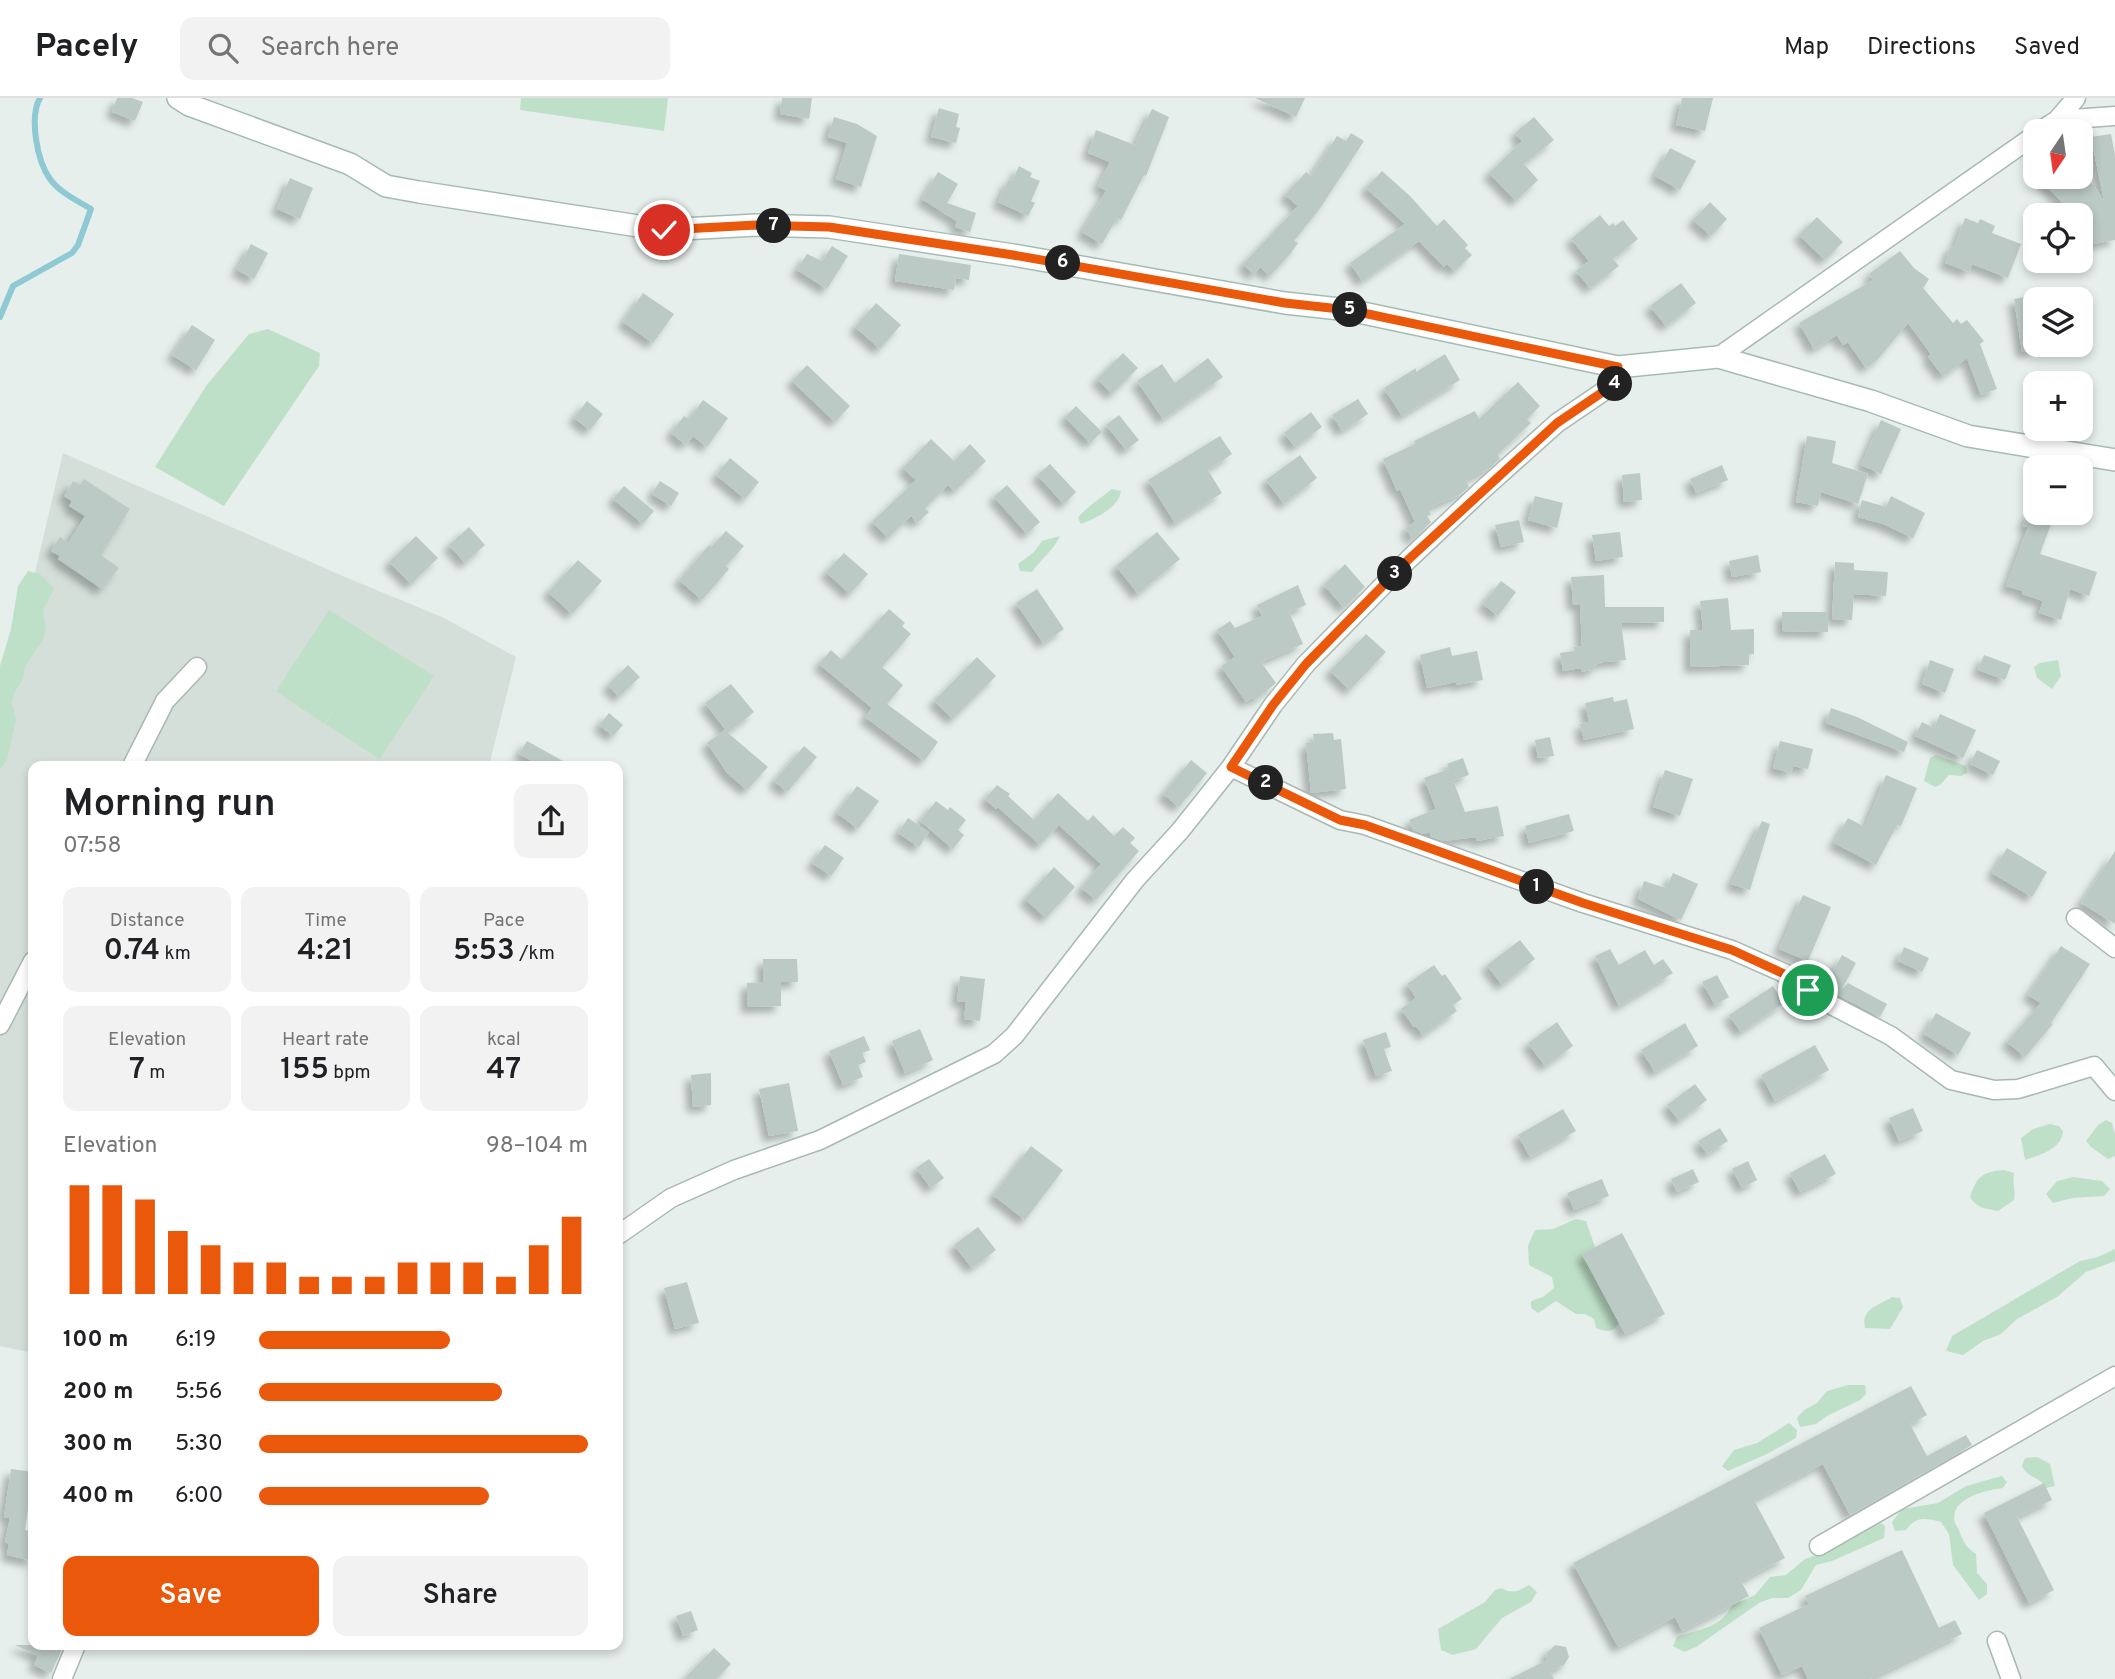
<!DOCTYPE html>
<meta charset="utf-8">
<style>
:root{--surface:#fff;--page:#f2f2f2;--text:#202124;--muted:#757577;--line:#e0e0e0;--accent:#ea580c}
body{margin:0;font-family:Overpass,sans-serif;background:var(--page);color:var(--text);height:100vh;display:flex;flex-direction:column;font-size:26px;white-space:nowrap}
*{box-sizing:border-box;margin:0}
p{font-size:23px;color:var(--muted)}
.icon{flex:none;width:38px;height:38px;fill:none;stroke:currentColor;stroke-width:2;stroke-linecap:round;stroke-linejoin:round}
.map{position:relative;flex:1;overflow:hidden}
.drawer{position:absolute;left:28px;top:663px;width:595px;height:889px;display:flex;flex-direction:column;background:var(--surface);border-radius:14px;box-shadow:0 4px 10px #0003}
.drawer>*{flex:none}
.needle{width:46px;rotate:193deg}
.controls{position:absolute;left:2023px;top:21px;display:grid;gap:14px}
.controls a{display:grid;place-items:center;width:70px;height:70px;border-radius:14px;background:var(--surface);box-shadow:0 4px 10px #0003;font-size:35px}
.pin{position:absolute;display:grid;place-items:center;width:60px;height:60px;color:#fff;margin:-30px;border:4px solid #fff;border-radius:50%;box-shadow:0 2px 7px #0007}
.km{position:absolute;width:35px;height:35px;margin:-18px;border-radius:50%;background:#222;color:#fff;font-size:19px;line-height:35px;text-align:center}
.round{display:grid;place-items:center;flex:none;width:74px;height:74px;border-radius:14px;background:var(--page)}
.overview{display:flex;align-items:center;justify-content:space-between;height:119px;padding:0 35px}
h1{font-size:38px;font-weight:600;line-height:52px}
.stats{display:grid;grid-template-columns:repeat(3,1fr);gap:10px;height:119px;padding:7px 35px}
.stats div{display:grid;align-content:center;border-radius:14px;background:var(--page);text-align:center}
.stats b{font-size:30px;font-weight:600}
.stats small{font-size:19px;font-weight:400}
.stats p{font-size:19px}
.chart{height:196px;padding:14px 35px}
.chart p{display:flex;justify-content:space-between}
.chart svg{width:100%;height:126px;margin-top:7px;stroke:var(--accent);stroke-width:6}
.cta{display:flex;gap:14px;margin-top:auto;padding:14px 35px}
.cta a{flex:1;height:80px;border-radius:14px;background:var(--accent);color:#fff;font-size:28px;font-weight:600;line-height:80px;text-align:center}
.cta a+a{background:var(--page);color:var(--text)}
ul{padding:0 35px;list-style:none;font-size:23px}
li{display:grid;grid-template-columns:112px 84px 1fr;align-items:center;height:52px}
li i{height:18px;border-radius:9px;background:var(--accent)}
header{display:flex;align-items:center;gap:42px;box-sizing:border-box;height:98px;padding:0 35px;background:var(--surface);border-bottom:2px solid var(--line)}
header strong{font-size:33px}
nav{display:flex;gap:38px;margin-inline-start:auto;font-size:24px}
.search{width:490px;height:63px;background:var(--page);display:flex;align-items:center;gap:18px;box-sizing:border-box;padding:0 24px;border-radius:14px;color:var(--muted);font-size:26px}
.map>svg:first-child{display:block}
.built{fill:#d4dfda}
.green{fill:#bfe0c8}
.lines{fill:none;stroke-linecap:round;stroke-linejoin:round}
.stream{stroke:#8ec9d4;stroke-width:6}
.building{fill:#bbcac4;filter:url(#shadow)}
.street-casing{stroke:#a8b8b2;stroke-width:21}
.secondary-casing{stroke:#a4bbb3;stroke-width:24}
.street{stroke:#fff;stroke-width:18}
.secondary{stroke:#fff;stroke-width:21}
.route-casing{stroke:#fff;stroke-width:14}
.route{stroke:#ea580c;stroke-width:9}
</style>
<header>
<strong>Pacely</strong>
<div class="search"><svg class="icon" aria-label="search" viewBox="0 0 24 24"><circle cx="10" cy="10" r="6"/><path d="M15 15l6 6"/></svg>Search here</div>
<nav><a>Map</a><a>Directions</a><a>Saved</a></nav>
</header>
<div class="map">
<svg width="2115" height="1581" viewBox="0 0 2115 1581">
<defs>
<filter id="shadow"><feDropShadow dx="-6" dy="6" stdDeviation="3.5" flood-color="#0004"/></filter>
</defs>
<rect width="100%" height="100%" fill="#e6efeb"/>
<path class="built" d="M63,355L345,479L442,519L516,559L489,668H33V1255L0,1248V624Z"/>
<path class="green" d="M521,0H668L664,33L520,12Z
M268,231L320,255L319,268L224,408L155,369L206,288L249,236Z
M1112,391L1121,393C1119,410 1096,420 1081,426L1078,420C1082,413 1103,398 1112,391Z
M1060,438C1053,453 1041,461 1032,474L1020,473L1018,466L1034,454L1042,443Z
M28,473L40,476L54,490L43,513L46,530L43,542L25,569L23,581L14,595L12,606L16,621L7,662L0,672V568L11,531L18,488Z
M329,512L434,578L380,661L325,626L337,607L324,626L276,593Z
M2058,562L2061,578L2052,591L2037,580L2034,569L2040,565Z
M1936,657L1966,668L1967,675L1961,678L1949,677L1940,687L1935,689L1924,683L1930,660Z
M2106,1022L2112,1025L2115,1036V1058L2108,1061L2091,1049L2086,1043L2098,1027Z
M2050,1026L2059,1028L2063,1033C2062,1051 2040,1057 2025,1062L2021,1040L2033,1031Z
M2004,1072L2014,1075C2012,1085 2016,1092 2014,1102L1998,1113C1986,1111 1976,1110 1970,1099C1977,1078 1982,1074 2004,1072Z
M2073,1079L2102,1083L2110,1091L2104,1098L2072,1100L2053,1105L2046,1096L2057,1083Z
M1576,1121L1586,1123L1595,1149L1582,1156L1619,1225C1612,1235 1607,1234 1596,1230L1594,1221L1585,1216H1576L1556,1203L1538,1215L1531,1210V1203L1543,1199L1554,1190L1552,1179L1529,1167L1528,1148L1535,1132L1553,1131Z
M2115,1151V1163L2086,1174L2057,1199L2017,1221L2001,1236L1983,1243L1963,1257L1946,1253L1952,1238L2080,1163L2098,1159Z
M1892,1199L1900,1200L1903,1209L1890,1231L1865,1230C1861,1210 1878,1208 1892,1199Z
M1848,1287H1865L1866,1296L1860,1302L1827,1318L1816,1326L1800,1329L1797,1320L1804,1312L1817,1305L1827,1293Z
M1789,1325L1797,1332L1796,1340L1767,1356L1728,1373L1722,1368L1734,1352L1757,1345Z
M2037,1359L2050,1366L2055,1388L2046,1390C2041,1379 2027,1380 2022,1368L2025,1360Z
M2002,1378L2007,1384L2003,1390C1987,1392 1948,1400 1955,1425C1956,1428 1959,1431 1960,1435C1964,1445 1966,1449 1976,1456L1977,1475L1987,1486V1496L1979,1502L1953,1467L1949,1436L1941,1424C1926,1420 1916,1418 1906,1432L1895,1433L1892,1424L1902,1411L1938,1405L1966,1388Z
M1881,1425L1885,1428L1884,1440L1832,1463L1816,1467L1801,1492L1788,1500H1772L1759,1505L1696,1549L1684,1554L1673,1548L1677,1539C1699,1531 1722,1530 1732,1507L1755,1497L1770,1479L1786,1477L1805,1461L1838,1449L1858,1435Z
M1529,1487L1537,1494L1531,1504L1502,1520L1476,1551L1453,1557L1441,1552L1438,1531L1485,1504L1495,1492L1501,1490C1512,1496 1518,1494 1529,1487Z"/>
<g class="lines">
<path class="stream" d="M0,219L13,188L72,155L78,147L91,111C78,103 59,94 50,81C37,63 29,19 40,0"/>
</g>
<path class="building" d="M117,0H132L143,4L135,23L112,14Z
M782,0H812L809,21L780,16Z
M1255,0H1305L1296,19Z
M1682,0H1713L1705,33L1676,27Z
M939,10L959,16L956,29L960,30L956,45L931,39Z
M1152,11L1169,19L1146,78L1144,77L1121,122L1117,120L1102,146L1082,134L1106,93L1098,88L1110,64L1088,55L1096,32L1135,47Z
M834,19L857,26L877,38L861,89L836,81L847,45L828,39Z
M1534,19L1554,42L1524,66L1538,82L1516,103L1489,75L1522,43L1515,35Z
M1351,35L1364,43L1321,109L1294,143L1298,145L1291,155L1270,178L1260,169L1254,177L1243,166L1298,108L1285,97L1306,74L1311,78L1337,38L1346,43Z
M2111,36L2115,57V142L2082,148L2081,117H2074L2038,79H2088L2104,103L2091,39Z
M1670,50L1696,63L1680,92L1655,78Z
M1019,68L1032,75L1030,79L1040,83L1031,103L1035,105L1028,118L998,104L1009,81L1012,83Z
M1382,73L1410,98L1437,128L1444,121L1468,147L1465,150L1472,157L1455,173L1447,166L1444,169L1419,143L1362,183L1350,165L1405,126L1366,90Z
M938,74L958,86L947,105L976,115L970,134L955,129L957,123L922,101Z
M290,80L313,90L300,121L277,111Z
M1710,104L1727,121L1711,138L1693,122Z
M1600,117L1609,128L1613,125L1615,128L1623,122L1638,141L1613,161L1619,168L1590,190L1576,173L1589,163L1571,141Z
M1817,119L1843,144L1825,162L1799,137Z
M1965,120L1978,125L1980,121L1995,128L1992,135L2021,146L2008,180L1972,166L1969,174L1945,165L1951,148L1954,149Z
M251,146L268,155L254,181L237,172Z
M832,148L848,158L827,191L797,172L807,156L822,163Z
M1900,153L1914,170L1929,181L1923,190L1953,225L1957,221L1961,226L1967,222L1984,243L1980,246L1997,291L1981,297L1967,260L1943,278L1928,259L1931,256L1908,225L1878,261L1866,270L1848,244L1843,247L1837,237L1814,251L1799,225L1873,182L1869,176Z
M899,156L971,167L969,182L956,180L954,192L895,183Z
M1681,185L1696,205L1666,228L1650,208Z
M643,195L674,216L653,245L623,224Z
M2035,197V252L2022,254L2014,201Z
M876,205L901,227L880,251L855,229Z
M192,227L215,242L196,272L172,257Z
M1123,255L1138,270L1112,296L1097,281Z
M1445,256L1460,282L1402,318L1384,290L1416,270V274Z
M1208,260L1223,279L1163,321L1137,283L1162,266L1175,285Z
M807,267L850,308L835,324L792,283Z
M1518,284L1540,308L1527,321L1531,325L1498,356L1500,361L1490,370L1466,382L1469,389L1461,396L1428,410L1431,417L1427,418L1431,424L1413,442L1406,430L1415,424L1400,391L1397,393L1383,361L1415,346L1414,343L1475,313L1479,321Z
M1358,301L1368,316L1342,333L1332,317Z
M703,302L728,320L707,349L693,338L686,347L671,335L684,318L689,321Z
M587,303L603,316L590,332L574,320Z
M1076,308L1102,334L1090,345L1065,319Z
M1311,314L1322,329L1295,349L1284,335Z
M1119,317L1139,342L1126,352L1106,327Z
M1881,322L1901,331L1881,376L1861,367Z
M1220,338L1232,356L1208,372L1222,395L1175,425L1148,382Z
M1807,338L1836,343L1832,365L1868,376L1858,406L1821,394L1818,408L1796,404Z
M931,341L954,363L970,346L986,363L955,393L948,387L925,410L929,414L917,425L911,418L888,440L872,424L916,382L903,370Z
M1300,357L1317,380L1284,406L1266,382Z
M730,360L759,384L745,401L716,377Z
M1050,366L1076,394L1064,406L1037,377Z
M1722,367L1728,382L1696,395L1690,381Z
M1640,375L1642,402L1624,404L1622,377Z
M84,381L130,411L101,457L119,470L102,491L58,461L60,458L51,453L60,439L68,445L85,418L69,408L72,403L64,398L73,383L80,387Z
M660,383L679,395L671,408L652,396Z
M1007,387L1040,424L1027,436L994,399Z
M624,388L654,413L643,426L613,401Z
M1535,398L1563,405L1557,430L1528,422Z
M1891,398L1925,415L1913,440L1883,426L1858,419L1862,402L1886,409Z
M2028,415H2055L2040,456L2097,474L2089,498L2070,491L2061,522L2039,515L2043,503L2022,496L2023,493L2006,488L2028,429L2023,428Z
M1519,422L1524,444L1501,449L1495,427Z
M469,429L485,447L465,465L449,447Z
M726,433L744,448L726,468L729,471L702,502L679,482L709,447L711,449Z
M1157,434L1180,461L1138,496L1116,468Z
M1620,434L1623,459L1596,463L1592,437Z
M416,438L438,460L411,486L389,464Z
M844,455L868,476L850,496L826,474Z
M1758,457L1761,474L1732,479L1729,463Z
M578,462L602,483L572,516L548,494Z
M1835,464L1854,465V472L1888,474L1886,498L1854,496L1852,522L1832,521Z
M1345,466L1365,489L1344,510L1324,487Z
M1604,477L1605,509H1664V524L1621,525L1626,562L1604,564L1595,567L1596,571L1581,574V570L1563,573L1560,555L1575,553L1574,549L1582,548L1580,506L1573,507L1571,479Z
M1501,483L1516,494L1498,518L1483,506Z
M1298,487L1306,507L1289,514L1303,546L1261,564L1276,585L1255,602L1253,599L1246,604L1221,568L1235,559L1217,532L1230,523L1235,530L1262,518L1257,507Z
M1037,491L1064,531L1043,545L1016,505Z
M1728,500L1731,532L1754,531V556H1749V567L1690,569V532H1703L1700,503Z
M889,511L905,525L902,528L911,536L882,569L903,587L887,606L938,644L924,663L865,619L872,610L819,566L831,552L842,562Z
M1782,514H1828V534L1782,533Z
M1366,536L1386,554L1350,592L1330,573Z
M1450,549L1452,558L1477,553L1483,582L1457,587L1456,584L1427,590L1420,557Z
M1984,557L2011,567L2005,582L1978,572Z
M977,559L996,578L953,621L934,603Z
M1930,562L1954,571L1945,595L1922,586Z
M628,567L640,579L619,599L608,587Z
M731,586L754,614L728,635L768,669L747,692L727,675L707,645L725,632L727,634L705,605Z
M1613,599L1614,604L1627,601L1634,631L1584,642L1580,626L1589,624L1585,605Z
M1831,610L1857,619L1908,644L1904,654L1826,625Z
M609,615L623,627L613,638L599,627Z
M1940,616L1976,632L1963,660L1915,638L1922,624L1934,630Z
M1333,635L1334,642L1341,641L1346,691L1311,695L1306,645L1314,644L1313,636Z
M1550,639L1554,658L1538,660L1535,642Z
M527,643L572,668H541L519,656Z
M1780,643L1813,651L1808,671L1793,668L1791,675L1773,670Z
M804,648L817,659L787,694L774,683Z
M1977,652L2000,663L1993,677L1970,666Z
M1463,660L1469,677L1453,683L1447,666Z
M1191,662L1207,675L1179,709L1163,696Z
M1449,671L1465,714L1498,708L1504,738L1476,743V739L1444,743L1431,739L1430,734L1424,736L1413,732L1409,722L1436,711L1424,680Z
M1665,672L1693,681L1680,718L1653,709Z
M1886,677L1917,690L1901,728L1897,727L1876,767L1834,745L1848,720L1865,729Z
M997,687L1010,696L1008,698L1034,722L1058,695L1088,723L1093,717L1114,738L1123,729L1135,740L1130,745L1139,753L1096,802L1081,790L1101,766L1059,727L1040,747L998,709L996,711L985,701Z
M857,688L879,703L858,731L837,715Z
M936,703L948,712L950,709L966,722L958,732L964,737L953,751L920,723Z
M1569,716L1574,733L1529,745L1525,728Z
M908,720L929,734L919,749L898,735Z
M1762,723L1770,726L1750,792L1731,786Z
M825,747L844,760L831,778L812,765Z
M2007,750L2047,774L2032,799L1992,775Z
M2115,753V826L2081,805Z
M1054,769L1075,789L1046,820L1025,801Z
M1673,775L1698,786L1681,822L1638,801L1644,783L1666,790Z
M1803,797L1831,809L1808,863L1779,851Z
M1520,842L1535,861L1502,887L1487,867Z
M2061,848L2090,866L2051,925L2053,926L2025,959L2007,944L2041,905L2028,897Z
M1904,849L1929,860L1922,874L1898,863Z
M1610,851L1619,867L1645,852L1654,867L1663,861L1673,875L1619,908L1595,858Z
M1842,857L1856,865L1842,891L1848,885L1887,906L1880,919L1836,896L1840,893L1826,885Z
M763,861H797L798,884H781V908L747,909V885L763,884Z
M1434,867L1442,878L1445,876L1462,901L1453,907L1457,913L1423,937L1416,928L1414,929L1401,911L1416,900L1407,886Z
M1717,877L1729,899L1715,907L1702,884Z
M960,878L985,881L980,923L964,921L966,904L957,903Z
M1773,888L1784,905L1741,934L1729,917Z
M1936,915L1971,935L1958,957L1924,936Z
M1557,924L1573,948L1545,968L1528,945Z
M1685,925L1698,948L1655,974L1641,952Z
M920,931L933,962L905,975L892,943Z
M1386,934L1391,949L1384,951L1392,973L1376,978L1363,942Z
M864,938L870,952L862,955L866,964L858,967L863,979L843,987L829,953Z
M1815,947L1829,972L1775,1003L1761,977Z
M711,975V1007L693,1009L691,977Z
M789,985L798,1033L769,1038L759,991Z
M1695,986L1707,1002L1679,1023L1667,1007Z
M1913,1010L1923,1033L1899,1043L1889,1020Z
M1563,1011L1576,1033L1530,1059L1518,1037Z
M1720,1030L1728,1043L1707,1056L1698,1043Z
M1031,1048L1063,1072L1025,1122L993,1097Z
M1825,1056L1836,1076L1800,1094L1790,1075Z
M929,1061L944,1080L931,1090L916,1070Z
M1748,1063L1757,1082L1742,1090L1732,1071Z
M1693,1071L1699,1084L1677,1094L1671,1081Z
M1602,1081L1609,1098L1574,1112L1567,1095Z
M978,1129L996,1152L972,1170L954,1147Z
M1622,1135L1665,1216L1625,1236L1582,1156Z
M687,1184L699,1225L675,1231L664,1190Z
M1911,1288L1927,1317L1910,1326L1927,1358L1966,1337L1972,1347L1850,1417L1823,1366L1754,1402L1785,1460L1741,1483L1749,1498L1682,1533L1675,1519L1618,1549L1573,1465Z
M11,1371L33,1374L25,1432L33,1434V1463L7,1457L9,1446L5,1444L10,1420L4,1419Z
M2044,1385L2052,1402L2017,1419L2054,1492L2029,1505L1984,1415Z
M1902,1452L1939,1530L1955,1522L1962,1536L1870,1581H1808L1802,1568L1782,1577L1759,1530L1809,1506L1805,1498Z
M691,1513L698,1532L683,1538L676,1518Z
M15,1547H64L51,1575L34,1567L38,1558Z
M1555,1547L1566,1549L1569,1559L1564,1567L1550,1573L1554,1581H1509L1545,1563L1546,1565L1547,1555Z
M714,1550L731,1566L716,1581H684Z"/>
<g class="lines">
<defs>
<path id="street" d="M2057,22L2076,0
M2040,33L2057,22L2115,18
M1718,259L2035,37
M132,668L165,603L197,569
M1231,669L1340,722L1365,727L1583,805L1732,852L1793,879L1820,901L1891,938L1951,982L1994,992L2018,991L2094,968L2115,993
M2076,820L2115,850
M0,927L33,863
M618,1137L671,1100L734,1072L820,1042L994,956L1014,938L1135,782L1180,733L1231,669L1273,607L1306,566L1409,461L1480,394L1557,325L1616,285L1618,269
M1819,1448L2115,1278
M1997,1543L2011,1581
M62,1581L76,1547"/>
<path id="secondary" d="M178,0L189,7L350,66L386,88L419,94L664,132L756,127L829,129L1013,157L1285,205L1349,212L1618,269L1718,259L1871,303L1968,338L2115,362"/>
</defs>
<use href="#street" class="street-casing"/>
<use href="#secondary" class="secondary-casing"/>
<use href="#street" class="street"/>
<use href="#secondary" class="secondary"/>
</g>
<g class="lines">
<defs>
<path id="route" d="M664,132L756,127L829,129L1013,157L1285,205L1349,212L1618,269L1616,285L1557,325L1409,461L1306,566L1273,607L1231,669L1340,722L1365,727L1583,805L1732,852L1793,880L1808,892"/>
</defs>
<use href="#route" class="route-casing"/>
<use href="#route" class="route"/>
</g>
</svg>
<div class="controls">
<a><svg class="needle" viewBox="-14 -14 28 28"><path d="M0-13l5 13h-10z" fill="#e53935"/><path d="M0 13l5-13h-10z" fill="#757577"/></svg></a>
<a><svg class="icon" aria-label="locate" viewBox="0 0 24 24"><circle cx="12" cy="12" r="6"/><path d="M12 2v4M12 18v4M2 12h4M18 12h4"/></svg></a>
<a><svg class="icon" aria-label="layers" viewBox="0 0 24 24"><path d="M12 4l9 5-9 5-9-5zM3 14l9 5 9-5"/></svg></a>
<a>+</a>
<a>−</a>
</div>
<div class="pin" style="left:1808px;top:892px;background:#1e9e55"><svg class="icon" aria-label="arrive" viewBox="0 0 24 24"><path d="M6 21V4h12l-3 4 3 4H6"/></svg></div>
<div class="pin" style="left:664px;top:132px;background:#d93025"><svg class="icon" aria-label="check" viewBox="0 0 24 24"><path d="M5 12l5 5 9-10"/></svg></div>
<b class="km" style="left:1537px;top:789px">1</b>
<b class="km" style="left:1266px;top:685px">2</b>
<b class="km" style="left:1395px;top:476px">3</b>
<b class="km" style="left:1615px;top:286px">4</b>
<b class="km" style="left:1350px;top:212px">5</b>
<b class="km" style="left:1063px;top:165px">6</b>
<b class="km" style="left:774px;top:128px">7</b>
<section class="drawer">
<div class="overview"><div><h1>Morning run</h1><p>07:58</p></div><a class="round"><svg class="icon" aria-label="share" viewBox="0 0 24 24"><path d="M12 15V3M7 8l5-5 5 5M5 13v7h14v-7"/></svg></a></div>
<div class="stats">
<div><p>Distance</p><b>0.74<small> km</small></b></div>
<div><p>Time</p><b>4:21</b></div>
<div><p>Pace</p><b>5:53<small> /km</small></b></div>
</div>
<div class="stats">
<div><p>Elevation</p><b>7<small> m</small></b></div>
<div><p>Heart rate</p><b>155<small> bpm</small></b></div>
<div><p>kcal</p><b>47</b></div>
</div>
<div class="chart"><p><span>Elevation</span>98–104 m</p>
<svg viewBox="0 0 160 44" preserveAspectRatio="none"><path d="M5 44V6M15 44V6M25 44V11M35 44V22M45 44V27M55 44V33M65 44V33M75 44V38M85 44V38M95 44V38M105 44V33M115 44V33M125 44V33M135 44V38M145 44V27M155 44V17"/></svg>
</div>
<ul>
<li><b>100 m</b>6:19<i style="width:58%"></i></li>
<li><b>200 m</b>5:56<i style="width:74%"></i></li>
<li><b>300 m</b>5:30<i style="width:100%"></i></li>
<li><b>400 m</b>6:00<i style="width:70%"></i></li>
</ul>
<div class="cta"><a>Save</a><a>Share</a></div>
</section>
</div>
